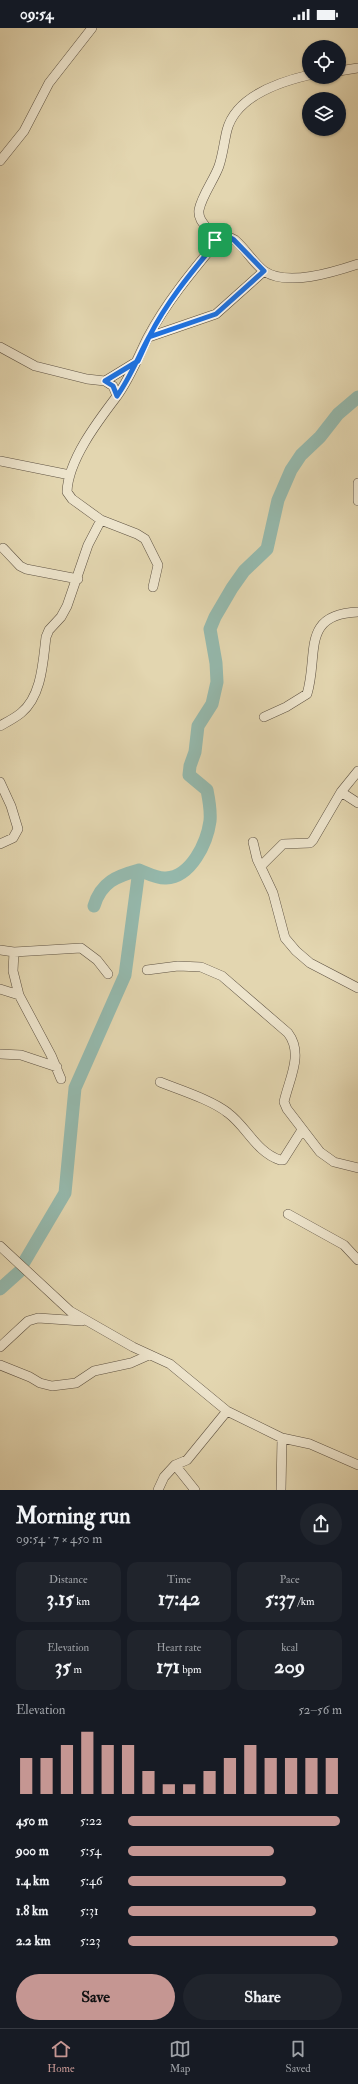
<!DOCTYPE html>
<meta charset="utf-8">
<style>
:root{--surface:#171b24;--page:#20242c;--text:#f1f3f6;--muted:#9ea1a6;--line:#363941;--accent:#c59692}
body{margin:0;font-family:"IM FELL Double Pica",serif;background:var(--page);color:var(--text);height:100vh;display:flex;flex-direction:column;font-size:15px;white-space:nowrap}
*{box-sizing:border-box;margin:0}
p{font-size:13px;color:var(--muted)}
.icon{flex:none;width:22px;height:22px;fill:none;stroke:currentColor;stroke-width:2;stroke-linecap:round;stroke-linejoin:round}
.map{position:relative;height:1462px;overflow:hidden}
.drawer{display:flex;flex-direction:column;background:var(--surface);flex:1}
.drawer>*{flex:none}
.fabs{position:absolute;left:302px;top:12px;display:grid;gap:8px}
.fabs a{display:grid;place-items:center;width:44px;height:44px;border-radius:50%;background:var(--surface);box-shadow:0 1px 3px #0004;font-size:20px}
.pin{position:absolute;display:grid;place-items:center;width:34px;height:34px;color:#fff;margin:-17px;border-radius:8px;box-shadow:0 2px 6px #0006}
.round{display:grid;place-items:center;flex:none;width:42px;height:42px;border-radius:21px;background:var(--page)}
.summary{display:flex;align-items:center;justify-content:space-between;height:68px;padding:0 16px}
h1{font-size:22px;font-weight:700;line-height:30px}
.figures{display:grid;grid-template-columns:repeat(3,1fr);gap:6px;height:68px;padding:4px 16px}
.figures div{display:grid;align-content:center;border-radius:10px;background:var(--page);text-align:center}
.figures b{font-size:20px;font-weight:700}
.figures small{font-size:11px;font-weight:400}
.figures p{font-size:11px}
.chart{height:112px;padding:8px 16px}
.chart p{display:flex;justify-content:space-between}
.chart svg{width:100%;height:72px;margin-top:4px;stroke:var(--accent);stroke-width:6}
.primary-button{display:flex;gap:8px;margin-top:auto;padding:8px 16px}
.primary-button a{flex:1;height:46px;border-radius:24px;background:var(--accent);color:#111;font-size:16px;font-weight:700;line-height:46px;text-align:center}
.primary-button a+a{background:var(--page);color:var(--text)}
ul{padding:0 16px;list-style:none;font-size:13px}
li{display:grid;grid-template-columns:64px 48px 1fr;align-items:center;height:30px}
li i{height:10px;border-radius:5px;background:var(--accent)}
.status{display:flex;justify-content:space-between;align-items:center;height:28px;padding:0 20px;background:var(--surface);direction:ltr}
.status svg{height:11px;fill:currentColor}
.menu{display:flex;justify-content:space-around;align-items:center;height:56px;border-top:1px solid var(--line);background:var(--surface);font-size:11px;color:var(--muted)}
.menu a{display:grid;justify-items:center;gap:2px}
.menu .current{color:var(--accent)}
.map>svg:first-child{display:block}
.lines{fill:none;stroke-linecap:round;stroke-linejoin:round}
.river{stroke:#95b9ad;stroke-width:13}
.minor-casing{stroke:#5e5242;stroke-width:10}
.minor{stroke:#ede4cc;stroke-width:9}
.route-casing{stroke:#fff;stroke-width:8}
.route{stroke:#1a73e8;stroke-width:5}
</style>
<div class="status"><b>09:54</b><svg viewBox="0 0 49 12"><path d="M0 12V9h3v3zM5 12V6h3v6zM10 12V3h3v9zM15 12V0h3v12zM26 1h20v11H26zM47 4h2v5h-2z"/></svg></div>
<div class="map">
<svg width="358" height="1462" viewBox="0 0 358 1462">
<rect width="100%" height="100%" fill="#e3d6b0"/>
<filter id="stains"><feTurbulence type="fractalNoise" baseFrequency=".005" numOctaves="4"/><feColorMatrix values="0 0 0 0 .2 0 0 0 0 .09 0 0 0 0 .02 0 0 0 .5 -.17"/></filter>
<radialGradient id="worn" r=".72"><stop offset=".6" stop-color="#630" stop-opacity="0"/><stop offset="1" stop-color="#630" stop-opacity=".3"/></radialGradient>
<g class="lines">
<path class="river" d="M94,878C101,854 117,848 139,842C147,845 158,851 166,850C191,849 207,815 210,793C211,783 209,772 207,762L189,747L190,738L195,724L198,698L212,676L217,654L216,635L210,601L215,589L232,560L244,543L267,521L278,472L291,442L301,427L320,409L338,386L358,369
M23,1236L65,1165L75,1060L125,947L139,842
M0,1261L19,1244"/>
<defs>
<path id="minor" d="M339,43L358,40
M0,133L24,103L49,55L92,0
M215,212L229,209L235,212C246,221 253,235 264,243C287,259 334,244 358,236
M149,309L216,286L264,243
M0,319L35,338L87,351L105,353L113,358L117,368C98,393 68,432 67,464L72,471L101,492L137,506L145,511L158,537L153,559
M105,353L136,334
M117,368C130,350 138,329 148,309C166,275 190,246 214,217C217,203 197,197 199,182C202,167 214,152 219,138C223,126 224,114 227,102C236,68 279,54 309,47
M0,433L70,447
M358,455V473
M3,520L20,538L26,541L78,551
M264,689L286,679L307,666C319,627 300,586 358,584
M0,698C7,694 15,690 21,685C42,668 43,633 46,609L49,602L61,589L67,578L88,517L101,492
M0,754L11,778L18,801L13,810L0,816
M341,764L358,775
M253,814L257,831L273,865L285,910L296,923L310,935L358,960
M261,838L283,816L310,815L313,812L341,764L358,743
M0,922L14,924L81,920L97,932L108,946
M14,924L13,943L19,967L51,1027L61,1051
M147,942L178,938L201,939L222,948L288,1005C304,1026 289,1051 284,1074L287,1081L320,1124L334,1134L358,1140
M0,961L19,967
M0,1026L21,1027L57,1039
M160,1054C180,1062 212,1072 228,1085C247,1099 256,1124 280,1132H283L302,1102
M288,1186L344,1217L358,1232
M0,1218L70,1283L133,1319L170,1336L227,1383L282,1410L310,1416L358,1437
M0,1319L28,1293L38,1290L82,1293
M0,1337L30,1349L40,1355L52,1358L76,1355L94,1343L131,1335L149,1327
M175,1437L195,1462
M158,1462L164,1449L175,1437L187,1432L227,1383
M281,1462L282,1410"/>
</defs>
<use href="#minor" class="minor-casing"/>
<use href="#minor" class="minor"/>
</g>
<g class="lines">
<defs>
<path id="route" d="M215,212L214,217C190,246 166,275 149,309C138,329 130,350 117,368L113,358L105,353L138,333L149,309L216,286L264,243L234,212L229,209L215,212"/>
</defs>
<use href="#route" class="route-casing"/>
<use href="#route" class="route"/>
</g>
<rect width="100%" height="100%" filter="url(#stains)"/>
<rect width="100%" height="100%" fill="url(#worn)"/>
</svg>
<div class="fabs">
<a><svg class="icon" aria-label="locate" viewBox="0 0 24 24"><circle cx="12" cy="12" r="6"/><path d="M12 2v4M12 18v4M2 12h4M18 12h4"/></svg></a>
<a><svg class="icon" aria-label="layers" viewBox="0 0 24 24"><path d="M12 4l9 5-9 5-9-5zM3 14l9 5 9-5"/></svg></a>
</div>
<div class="pin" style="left:215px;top:212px;background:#1e9e55"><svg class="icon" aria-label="arrive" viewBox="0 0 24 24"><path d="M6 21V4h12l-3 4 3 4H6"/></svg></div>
</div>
<section class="drawer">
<div class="summary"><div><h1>Morning run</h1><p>09:54 · 7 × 450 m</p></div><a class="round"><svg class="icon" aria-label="share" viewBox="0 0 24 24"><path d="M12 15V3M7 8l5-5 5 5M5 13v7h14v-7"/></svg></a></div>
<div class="figures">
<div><p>Distance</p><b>3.15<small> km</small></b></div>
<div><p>Time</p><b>17:42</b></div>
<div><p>Pace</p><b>5:37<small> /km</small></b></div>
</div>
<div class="figures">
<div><p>Elevation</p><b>35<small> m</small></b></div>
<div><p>Heart rate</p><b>171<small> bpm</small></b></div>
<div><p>kcal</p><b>209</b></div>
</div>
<div class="chart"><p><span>Elevation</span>52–56 m</p>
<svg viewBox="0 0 160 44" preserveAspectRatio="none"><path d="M5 44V22M15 44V22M25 44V14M35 44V6M45 44V14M55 44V14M65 44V30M75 44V38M85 44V38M95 44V30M105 44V22M115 44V14M125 44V22M135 44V22M145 44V22M155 44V22"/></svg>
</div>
<ul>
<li><b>450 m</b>5:22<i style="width:99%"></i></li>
<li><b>900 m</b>5:54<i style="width:68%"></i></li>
<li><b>1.4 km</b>5:46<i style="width:74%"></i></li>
<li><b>1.8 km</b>5:31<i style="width:88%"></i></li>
<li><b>2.2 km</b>5:23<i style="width:98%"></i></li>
</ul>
<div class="primary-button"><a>Save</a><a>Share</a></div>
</section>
<nav class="menu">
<a class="current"><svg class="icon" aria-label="home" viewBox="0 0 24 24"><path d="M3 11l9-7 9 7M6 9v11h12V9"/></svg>Home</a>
<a><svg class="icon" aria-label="map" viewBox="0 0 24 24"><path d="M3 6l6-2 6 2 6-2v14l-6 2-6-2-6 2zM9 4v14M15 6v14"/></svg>Map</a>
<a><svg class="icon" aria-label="saved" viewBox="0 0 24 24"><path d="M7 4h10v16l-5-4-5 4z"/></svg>Saved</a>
</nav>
